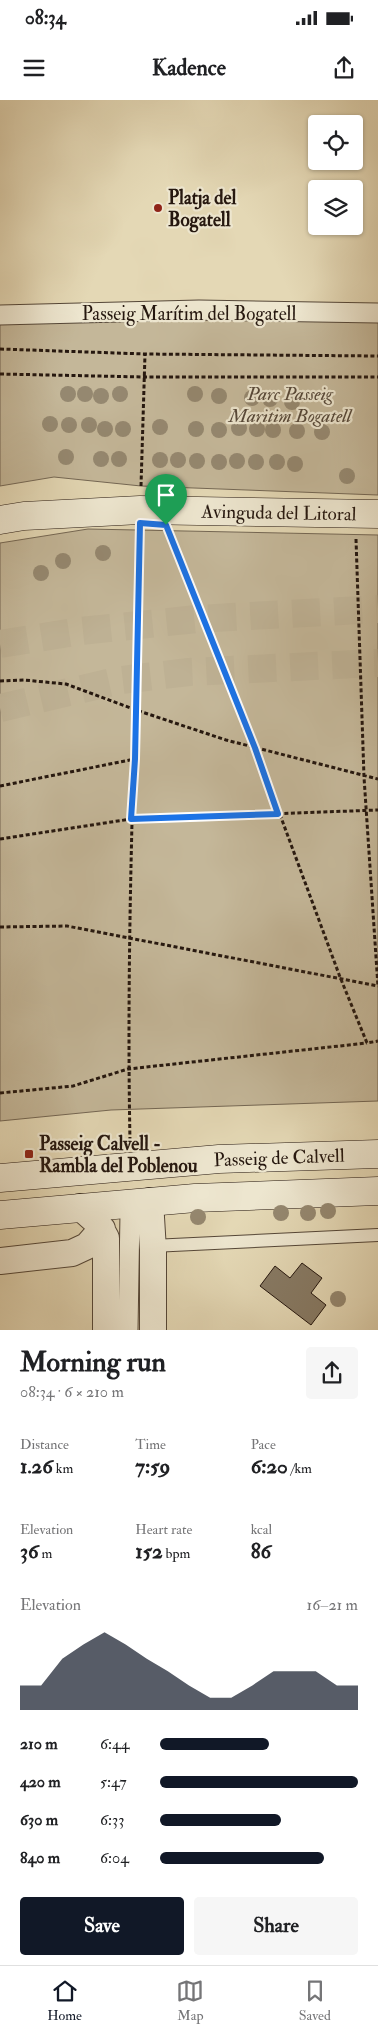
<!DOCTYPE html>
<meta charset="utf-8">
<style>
:root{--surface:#fff;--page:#f6f6f6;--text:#202124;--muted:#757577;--line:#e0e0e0;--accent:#111827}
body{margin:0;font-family:"IM FELL Double Pica",serif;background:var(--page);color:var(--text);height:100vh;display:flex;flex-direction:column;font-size:19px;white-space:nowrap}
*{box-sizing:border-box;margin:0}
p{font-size:16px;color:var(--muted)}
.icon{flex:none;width:28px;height:28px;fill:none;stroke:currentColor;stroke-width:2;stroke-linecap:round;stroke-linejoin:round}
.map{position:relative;height:1230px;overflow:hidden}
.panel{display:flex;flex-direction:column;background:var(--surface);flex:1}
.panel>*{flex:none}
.controls{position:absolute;left:308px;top:15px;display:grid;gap:10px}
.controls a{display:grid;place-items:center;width:55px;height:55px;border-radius:5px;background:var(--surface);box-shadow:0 1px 4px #0004;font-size:25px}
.pin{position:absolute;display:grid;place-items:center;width:42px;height:42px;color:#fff;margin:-51px -21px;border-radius:50% 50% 50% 0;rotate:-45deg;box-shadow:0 0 5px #0007}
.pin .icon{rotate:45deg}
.round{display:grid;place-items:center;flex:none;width:52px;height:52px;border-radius:5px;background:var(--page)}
.headline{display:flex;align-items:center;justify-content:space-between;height:85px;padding:0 20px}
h1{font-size:28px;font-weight:700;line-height:38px}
.metrics{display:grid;grid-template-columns:repeat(3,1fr);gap:8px;height:85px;padding:5px 20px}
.metrics div{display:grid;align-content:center}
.metrics b{font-size:21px;font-weight:700}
.metrics small{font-size:14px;font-weight:400}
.metrics p{font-size:14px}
.chart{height:140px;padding:10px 20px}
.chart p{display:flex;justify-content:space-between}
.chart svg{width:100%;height:90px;margin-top:5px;fill:var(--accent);opacity:.7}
.action{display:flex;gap:10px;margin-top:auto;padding:10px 20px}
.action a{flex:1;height:58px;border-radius:5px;background:var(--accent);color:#fff;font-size:20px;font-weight:700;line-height:58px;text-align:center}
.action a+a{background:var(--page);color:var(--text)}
ul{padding:0 20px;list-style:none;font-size:16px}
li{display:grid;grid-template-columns:80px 60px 1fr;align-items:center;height:38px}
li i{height:12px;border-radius:6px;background:var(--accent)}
.status{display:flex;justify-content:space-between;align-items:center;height:35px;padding:0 25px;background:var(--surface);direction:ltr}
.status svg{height:14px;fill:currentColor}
header{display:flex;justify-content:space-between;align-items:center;height:65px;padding:0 20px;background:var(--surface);font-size:22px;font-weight:700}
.dock{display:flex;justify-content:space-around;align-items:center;height:70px;border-top:1px solid var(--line);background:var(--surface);font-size:14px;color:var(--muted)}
.dock a{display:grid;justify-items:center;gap:2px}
.dock .on{color:var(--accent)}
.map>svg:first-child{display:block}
.green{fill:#c4b799;stroke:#746754}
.building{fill:#887b65;stroke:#25170f}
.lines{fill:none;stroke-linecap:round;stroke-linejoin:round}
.trunk-tunnel{stroke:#beb194;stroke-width:28;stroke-dasharray:28 14;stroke-linecap:butt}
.service-casing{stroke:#554738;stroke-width:14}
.pedestrian-casing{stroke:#554738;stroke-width:21}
.minor-casing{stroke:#554738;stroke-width:28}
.secondary-casing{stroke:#25170f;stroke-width:29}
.path{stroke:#25170f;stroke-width:3;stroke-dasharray:4 2.5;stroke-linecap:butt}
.service{stroke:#ede6cf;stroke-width:12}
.pedestrian{stroke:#ede6cf;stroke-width:19}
.minor{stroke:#ede6cf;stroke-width:26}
.secondary{stroke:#ede6cf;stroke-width:28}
.tree{fill:#958870}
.route-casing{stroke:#fff;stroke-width:10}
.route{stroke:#1a73e8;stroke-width:6}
.poi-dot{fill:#8f2418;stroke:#ede6cf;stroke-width:2}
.labels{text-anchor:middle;stroke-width:4.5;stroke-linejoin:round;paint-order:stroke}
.poi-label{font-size:19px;font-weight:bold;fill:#25170f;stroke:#ede6cf;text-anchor:start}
.street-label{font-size:19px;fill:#25170f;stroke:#ede6cf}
.park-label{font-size:19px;font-style:italic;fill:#554738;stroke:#ede6cf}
</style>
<div class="status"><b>08:34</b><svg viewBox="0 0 49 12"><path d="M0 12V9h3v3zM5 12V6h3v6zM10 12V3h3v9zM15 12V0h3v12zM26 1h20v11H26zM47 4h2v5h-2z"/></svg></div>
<header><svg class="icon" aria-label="menu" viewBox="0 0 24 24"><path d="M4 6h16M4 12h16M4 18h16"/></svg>Kadence<svg class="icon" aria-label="share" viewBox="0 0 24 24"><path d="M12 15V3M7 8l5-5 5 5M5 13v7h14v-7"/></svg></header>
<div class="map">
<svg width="378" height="1230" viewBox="0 0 378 1230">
<rect width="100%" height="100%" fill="#e4d8b5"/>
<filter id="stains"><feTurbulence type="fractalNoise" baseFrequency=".004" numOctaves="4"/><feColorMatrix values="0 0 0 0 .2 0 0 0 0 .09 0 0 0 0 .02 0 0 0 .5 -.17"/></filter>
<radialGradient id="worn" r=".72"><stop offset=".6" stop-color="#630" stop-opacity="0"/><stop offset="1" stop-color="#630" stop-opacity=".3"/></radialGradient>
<path class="green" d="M0,215L378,216V395L141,386L54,377L0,386Z
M88,429L378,435V1001L111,1010L0,1021V443Z"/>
<path class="building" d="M302,1163L322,1178L311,1193L326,1205L311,1225L260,1186L275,1166L290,1178Z"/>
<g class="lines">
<path class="trunk-tunnel" d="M0,544L81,531L197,519L378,509
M0,608L121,580L189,572L378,563"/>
<defs>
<path id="service" d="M152,1146L378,1135"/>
<path id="pedestrian" d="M0,215L199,210L378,213
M128,1230L130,1113"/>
<path id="minor" d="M150,1101L153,1150V1230
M80,1107L98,1123L106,1138V1230
M0,1161L72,1153L87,1146L102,1129"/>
<path id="secondary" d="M0,420L24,416L140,410L378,414
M0,1078L219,1059L378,1054
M0,1115L195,1098L378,1091"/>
</defs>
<use href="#service" class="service-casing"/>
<use href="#pedestrian" class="pedestrian-casing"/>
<use href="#minor" class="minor-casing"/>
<use href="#secondary" class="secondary-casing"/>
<path class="path" d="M0,249L145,254L378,256
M0,274L145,277H378
M141,386L145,254
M171,436L255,647L340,877L367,943L378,941
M356,439L364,677L378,887
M0,581L24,580L66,584L136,610L226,640L378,679
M0,686L135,659
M0,739L131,719L378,710
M0,827L67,826L378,886
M0,993L73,986L128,969L367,943
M130,1041C126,839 135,637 140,435"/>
<use href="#service" class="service"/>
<use href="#pedestrian" class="pedestrian"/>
<use href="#minor" class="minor"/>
<use href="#secondary" class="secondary"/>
</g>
<g class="tree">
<circle cx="68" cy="294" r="8"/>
<circle cx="85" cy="294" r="8"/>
<circle cx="120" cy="294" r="8"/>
<circle cx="195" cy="294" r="8"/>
<circle cx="101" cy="296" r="8"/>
<circle cx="219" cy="296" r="8"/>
<circle cx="252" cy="298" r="8"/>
<circle cx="270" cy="299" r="8"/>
<circle cx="292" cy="302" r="8"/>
<circle cx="50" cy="324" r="8"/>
<circle cx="69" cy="325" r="8"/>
<circle cx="89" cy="325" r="8"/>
<circle cx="160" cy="327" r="8"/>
<circle cx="239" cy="328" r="8"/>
<circle cx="105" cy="329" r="8"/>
<circle cx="123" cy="329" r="8"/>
<circle cx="196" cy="329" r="8"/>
<circle cx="257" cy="329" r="8"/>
<circle cx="219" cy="330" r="8"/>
<circle cx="273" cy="330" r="8"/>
<circle cx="297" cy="331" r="8"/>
<circle cx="322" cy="332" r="8"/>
<circle cx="66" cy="357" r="8"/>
<circle cx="101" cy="359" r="8"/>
<circle cx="119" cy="359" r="8"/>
<circle cx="160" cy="360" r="8"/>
<circle cx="178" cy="360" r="8"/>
<circle cx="197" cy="361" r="8"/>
<circle cx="237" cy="361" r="8"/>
<circle cx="219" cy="362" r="8"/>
<circle cx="256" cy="362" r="8"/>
<circle cx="277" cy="362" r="8"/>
<circle cx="295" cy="364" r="8"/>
<circle cx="347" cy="376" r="8"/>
<circle cx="103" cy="453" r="8"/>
<circle cx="63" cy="461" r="8"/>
<circle cx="41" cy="473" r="8"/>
<circle cx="328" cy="1111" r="8"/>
<circle cx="281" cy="1113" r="8"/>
<circle cx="308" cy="1113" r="8"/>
<circle cx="198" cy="1117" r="8"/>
<circle cx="338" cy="1199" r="8"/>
</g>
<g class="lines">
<defs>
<path id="route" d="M140,423L166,425L255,648L278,714L131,719L135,659Z"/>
</defs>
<use href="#route" class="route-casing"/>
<use href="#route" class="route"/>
</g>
<g class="poi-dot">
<circle cx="158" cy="108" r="5"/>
<rect x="24" y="1049" width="10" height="10" rx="2.5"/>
</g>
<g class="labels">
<g class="poi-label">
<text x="168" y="104">Platja del<tspan x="168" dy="22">Bogatell</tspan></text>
<text x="39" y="1050">Passeig Calvell -<tspan x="39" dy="22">Rambla del Poblenou</tspan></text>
</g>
<g class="street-label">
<text x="189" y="220">Passeig Marítim del Bogatell</text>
<text transform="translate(279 412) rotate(1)" y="7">Avinguda del Litoral</text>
<text transform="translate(279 1057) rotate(-2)" y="7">Passeig de Calvell</text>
</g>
<g class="park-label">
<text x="290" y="300">Parc Passeig<tspan x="290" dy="22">Maritim Bogatell</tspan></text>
</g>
</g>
<rect width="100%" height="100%" filter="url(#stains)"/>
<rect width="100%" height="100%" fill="url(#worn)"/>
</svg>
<div class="controls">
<a><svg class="icon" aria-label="locate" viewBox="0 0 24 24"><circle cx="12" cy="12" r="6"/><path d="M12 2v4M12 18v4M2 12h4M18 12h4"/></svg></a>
<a><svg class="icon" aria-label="layers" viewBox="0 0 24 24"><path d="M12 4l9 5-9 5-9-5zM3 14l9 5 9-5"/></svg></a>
</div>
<div class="pin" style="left:166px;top:425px;background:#1e9e55"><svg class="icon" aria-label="arrive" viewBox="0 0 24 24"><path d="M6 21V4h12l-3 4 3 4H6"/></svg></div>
</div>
<section class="panel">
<div class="headline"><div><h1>Morning run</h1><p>08:34 · 6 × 210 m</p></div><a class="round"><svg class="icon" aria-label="share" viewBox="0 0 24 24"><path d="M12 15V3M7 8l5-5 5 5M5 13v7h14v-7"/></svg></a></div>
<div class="metrics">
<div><p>Distance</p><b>1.26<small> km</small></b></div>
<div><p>Time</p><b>7:59</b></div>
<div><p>Pace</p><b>6:20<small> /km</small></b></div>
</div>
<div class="metrics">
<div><p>Elevation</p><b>36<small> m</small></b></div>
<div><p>Heart rate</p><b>152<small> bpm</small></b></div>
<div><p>kcal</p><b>86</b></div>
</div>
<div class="chart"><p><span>Elevation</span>16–21 m</p>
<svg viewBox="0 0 160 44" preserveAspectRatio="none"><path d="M0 44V32L10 32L20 19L30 12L40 6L50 12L60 19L70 25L80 32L90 38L100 38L110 32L120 25L130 25L140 25L150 32L160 32V44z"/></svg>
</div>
<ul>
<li><b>210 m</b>6:44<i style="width:55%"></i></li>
<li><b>420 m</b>5:47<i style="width:100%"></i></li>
<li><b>630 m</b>6:33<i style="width:61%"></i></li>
<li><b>840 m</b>6:04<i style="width:83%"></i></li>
</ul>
<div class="action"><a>Save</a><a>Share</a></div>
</section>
<nav class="dock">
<a class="on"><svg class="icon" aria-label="home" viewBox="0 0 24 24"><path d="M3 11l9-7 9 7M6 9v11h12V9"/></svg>Home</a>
<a><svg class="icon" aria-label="map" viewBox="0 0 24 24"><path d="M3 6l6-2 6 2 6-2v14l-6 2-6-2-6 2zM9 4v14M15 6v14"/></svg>Map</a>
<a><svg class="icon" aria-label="saved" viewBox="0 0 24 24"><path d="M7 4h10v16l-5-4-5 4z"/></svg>Saved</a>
</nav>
